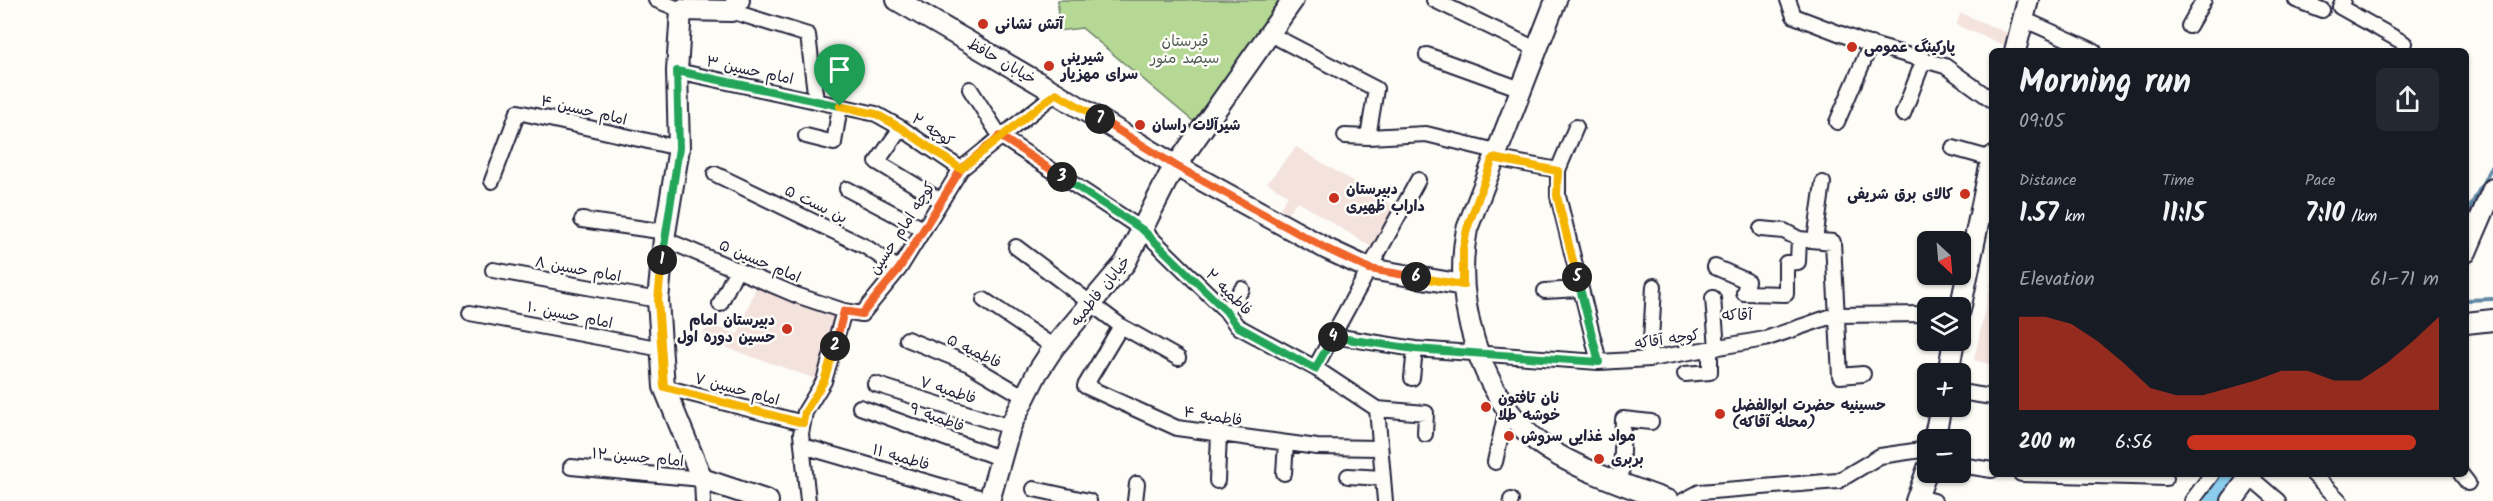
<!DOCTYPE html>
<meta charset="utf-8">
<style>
:root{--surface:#171b24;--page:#242831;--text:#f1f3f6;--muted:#9ea1a6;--accent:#c8321e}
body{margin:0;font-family:Kalam,"Playpen Sans Arabic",sans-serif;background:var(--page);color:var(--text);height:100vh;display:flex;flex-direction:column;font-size:22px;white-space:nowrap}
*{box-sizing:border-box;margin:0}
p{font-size:20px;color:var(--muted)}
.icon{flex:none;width:33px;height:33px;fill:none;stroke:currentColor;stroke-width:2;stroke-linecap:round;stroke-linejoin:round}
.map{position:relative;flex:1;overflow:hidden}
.drawer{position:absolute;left:1989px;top:48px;width:480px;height:429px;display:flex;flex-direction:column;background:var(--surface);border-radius:9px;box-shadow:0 2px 4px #0004}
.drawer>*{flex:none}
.needle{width:39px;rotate:154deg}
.buttons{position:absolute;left:1917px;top:231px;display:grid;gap:12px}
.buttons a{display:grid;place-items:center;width:54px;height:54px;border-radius:9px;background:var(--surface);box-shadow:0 2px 4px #0004;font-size:30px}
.pin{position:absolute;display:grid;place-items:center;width:51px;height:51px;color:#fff;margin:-62px -26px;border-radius:50% 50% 50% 0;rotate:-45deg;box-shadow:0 0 6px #0007}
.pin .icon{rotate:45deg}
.km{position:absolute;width:30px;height:30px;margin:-15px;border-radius:50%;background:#222;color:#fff;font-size:16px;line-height:30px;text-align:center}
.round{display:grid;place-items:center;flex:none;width:63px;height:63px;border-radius:9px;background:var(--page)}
.headline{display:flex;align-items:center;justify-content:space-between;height:102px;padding:0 30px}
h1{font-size:33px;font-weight:800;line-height:45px}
.metrics{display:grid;grid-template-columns:repeat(3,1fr);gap:9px;height:102px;padding:6px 30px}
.metrics div{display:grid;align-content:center}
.metrics b{font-size:26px;font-weight:800}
.metrics small{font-size:16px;font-weight:400}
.metrics p{font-size:16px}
.chart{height:168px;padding:12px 30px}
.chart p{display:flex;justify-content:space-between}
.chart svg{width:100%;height:108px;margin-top:6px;fill:var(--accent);opacity:.7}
ul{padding:0 30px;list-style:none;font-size:20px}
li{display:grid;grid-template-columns:96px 72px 1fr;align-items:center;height:45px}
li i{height:15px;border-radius:8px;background:var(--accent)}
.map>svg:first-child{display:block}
.built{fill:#f4e2dd}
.green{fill:#b5d994;stroke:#6c7e68;stroke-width:1.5}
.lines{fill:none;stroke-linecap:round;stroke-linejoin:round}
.stream{stroke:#6289a6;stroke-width:4}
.river{stroke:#8ccded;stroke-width:21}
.street-casing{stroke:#22223b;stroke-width:18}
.secondary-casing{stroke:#22223b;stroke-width:24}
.street{stroke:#fdfcf7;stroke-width:14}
.secondary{stroke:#fdfcf7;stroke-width:20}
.split-1-casing{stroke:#fff;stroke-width:12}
.split-2-casing{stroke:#fff;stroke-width:12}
.split-3-casing{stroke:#fff;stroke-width:12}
.split-4-casing{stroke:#fff;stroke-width:12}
.split-5-casing{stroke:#fff;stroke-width:12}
.split-6-casing{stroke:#fff;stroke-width:12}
.split-7-casing{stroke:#fff;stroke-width:12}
.split-8-casing{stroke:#fff;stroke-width:12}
.split-1{stroke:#22a559;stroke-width:8}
.split-2{stroke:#f5b400;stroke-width:8}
.split-3{stroke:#f0652b;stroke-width:8}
.split-4{stroke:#22a559;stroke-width:8}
.split-5{stroke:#22a559;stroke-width:8}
.split-6{stroke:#f5b400;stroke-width:8}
.split-7{stroke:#f0652b;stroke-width:8}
.split-8{stroke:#f5b400;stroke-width:8}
.poi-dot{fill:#c8321e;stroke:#fdfcf7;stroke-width:2}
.labels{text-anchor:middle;stroke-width:5;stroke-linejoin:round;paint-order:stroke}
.poi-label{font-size:15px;font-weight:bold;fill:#22223b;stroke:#fdfcf7;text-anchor:start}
.park-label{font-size:15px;fill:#4e5956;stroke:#fdfcf7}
.street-label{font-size:15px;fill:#22223b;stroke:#fdfcf7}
.neighbourhood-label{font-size:16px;fill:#22223b;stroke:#fdfcf7}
</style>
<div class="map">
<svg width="2493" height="501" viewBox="0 0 2493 501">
<rect width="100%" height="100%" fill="#fdfcf7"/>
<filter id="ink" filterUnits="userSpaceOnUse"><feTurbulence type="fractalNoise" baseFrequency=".0167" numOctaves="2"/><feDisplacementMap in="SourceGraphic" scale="12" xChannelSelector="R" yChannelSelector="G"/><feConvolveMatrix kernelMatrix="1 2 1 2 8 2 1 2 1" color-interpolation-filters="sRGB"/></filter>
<g filter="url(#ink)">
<path class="built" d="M1961,13L2012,35L2009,47L1956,25Z
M1296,147L1397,208L1373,248L1297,201L1288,213L1280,208L1288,195L1267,183Z
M1992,275V365L1974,360Z
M757,284L838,317L819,380L702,339L707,324L738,334Z"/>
<path class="green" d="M1058,0H1282L1194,122L1082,28L1057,31Z"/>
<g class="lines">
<path class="stream" d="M2466,215L2493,164
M2466,300L2493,299"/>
<path class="river" d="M2215,501L2235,474"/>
<defs>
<path id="street" d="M656,0L681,10
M1434,0L1536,49
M1788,0L1794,16L1862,42L1945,66L1992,100
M2296,0L2322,10
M2343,0L2340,7L2404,43
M731,11L808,35L816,101
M2023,19L2094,51
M2189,26L2204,0
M1268,33L1376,89L1368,137
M1427,55L1521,89
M677,71L876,114L901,128L961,169
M970,89L1000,136L1143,230L1226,311L1237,326L1315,368L1377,409L1385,501
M1903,114L1924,59
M1837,122L1871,44
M1576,127L1558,170V196L1599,362
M901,128L877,162L940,200
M806,136L834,143L840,106
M1345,136L1368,137L1426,134L1496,151
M1953,148L1992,159
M1493,158L1558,170
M715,174L866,247L899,269
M492,181L518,112L679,148
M847,189L923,229
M582,220L666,232
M1761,229L1784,231L1799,239L1833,242L1840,376L1863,374
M664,239L796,295L844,311L862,314L899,269L961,169L1056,93
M1815,240L1823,183
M1016,247L1121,326L1085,386L1177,428L1317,447L1379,448
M1715,267L1747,281L1744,293L1786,294V263L1798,262L1799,239
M493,270L658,300
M1545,291L1579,289
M1713,298L1717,348
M984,300L1054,347
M720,304L737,269
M1226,311L1242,289
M470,313L662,349
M1121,326L1178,358
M1334,336L1415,349L1599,362L1650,359L1765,339L1835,315L1928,314
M907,339L969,364L1025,397
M1650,359L1654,286
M1315,368L1418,180
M1685,374L1710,372V350
M1412,378L1415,349
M875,384L1010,427
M664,387L803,423
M1960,392L1992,397
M860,407L1002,459
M1377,409L1426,413L1425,434
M803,446L989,500
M1495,462L1507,407
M1960,465L1992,470
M571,467L702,479L703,501
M1284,473L1286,443
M2021,474L2166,478
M2313,474L2340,501
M2461,474L2468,483
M1348,476L1382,478
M2250,477L2278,501
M1217,481L1219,434
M1621,483L1623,419L1651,422
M1034,489L1089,501
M1917,497L1934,501
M1511,500V501
M808,501L801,434L805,412L824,381L844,311
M1135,501L1137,484
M1683,501L1700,492L1838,481L1880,456L1928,449
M2192,501L2212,474"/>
<path id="secondary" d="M739,0L731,11L681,10L677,71L679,148L664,239L658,300L664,387L702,479L768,501
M897,0L1056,93L1176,166L1327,249L1370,269L1463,285
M1556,0L1467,229C1453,300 1479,389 1533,438C1562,464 1632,488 1669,501
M2015,51L2028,0
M2466,252L2493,189
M1960,310L1992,157
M2466,323L2493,320
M1948,374L1954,340
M1934,440L1941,406
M989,501L1010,427L1037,373L1054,347L1125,263L1169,176L1293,0
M1916,501L1928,468
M2232,501L2252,474"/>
</defs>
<use href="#street" class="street-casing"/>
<use href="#secondary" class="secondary-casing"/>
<use href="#street" class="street"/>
<use href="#secondary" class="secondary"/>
</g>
</g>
<g class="lines" filter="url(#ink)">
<defs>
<path id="split-1" d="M662,260L679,148L677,71L840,106"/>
<path id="split-2" d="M662,260L658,300L664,387L803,423L805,412L824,381L835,346"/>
<path id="split-3" d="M835,346L844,311L862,314L899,269L961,169L1000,136L1062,177"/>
<path id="split-4" d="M1062,177L1143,230L1226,311L1237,326L1315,369L1333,337"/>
<path id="split-5" d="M1333,337L1415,349L1599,362L1577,277"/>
<path id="split-6" d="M1416,277L1463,285V249L1467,229L1493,158L1558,171L1557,196L1577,277"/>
<path id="split-7" d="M1100,119L1176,166L1327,249L1370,269L1416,277"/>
<path id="split-8" d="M840,106L876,114L901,128L961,169L1056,93L1100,119"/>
</defs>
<use href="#split-1" class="split-1-casing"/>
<use href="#split-2" class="split-2-casing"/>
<use href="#split-3" class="split-3-casing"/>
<use href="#split-4" class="split-4-casing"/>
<use href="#split-5" class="split-5-casing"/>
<use href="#split-6" class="split-6-casing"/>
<use href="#split-7" class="split-7-casing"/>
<use href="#split-8" class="split-8-casing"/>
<use href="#split-1" class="split-1"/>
<use href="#split-2" class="split-2"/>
<use href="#split-3" class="split-3"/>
<use href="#split-4" class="split-4"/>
<use href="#split-5" class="split-5"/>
<use href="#split-6" class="split-6"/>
<use href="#split-7" class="split-7"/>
<use href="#split-8" class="split-8"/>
</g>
<g class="poi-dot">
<circle cx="983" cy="24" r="6"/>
<circle cx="1852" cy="47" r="6"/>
<circle cx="1049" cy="66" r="6"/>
<circle cx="1140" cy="125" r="6"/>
<circle cx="1965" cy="194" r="6"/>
<circle cx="1334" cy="198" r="6"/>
<circle cx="787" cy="329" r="6"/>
<circle cx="1486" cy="407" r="6"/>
<circle cx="1720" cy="414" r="6"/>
<circle cx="1509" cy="436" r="6"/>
<circle cx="1599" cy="459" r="6"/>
</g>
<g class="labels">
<g class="poi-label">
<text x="995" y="29">آتش نشانی</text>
<text x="1864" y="52">پارکینگ عمومی</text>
<text x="1061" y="62">شیرینی<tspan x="1061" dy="17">سرای مهزیار</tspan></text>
<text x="1152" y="130">شیرآلات راسان</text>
<text x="1346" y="194">دبیرستان<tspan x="1346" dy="17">داراب ظهیری</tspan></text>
<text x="1953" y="199" text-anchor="end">کالای برق شریفی</text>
<text x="775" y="325" text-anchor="end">دبیرستان امام<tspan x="775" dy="17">حسین دوره اول</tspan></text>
<text x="1498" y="403">نان تافتون<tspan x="1498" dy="17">خوشه طلا</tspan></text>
<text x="1732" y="410">حسینیه حضرت ابوالفضل<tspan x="1732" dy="17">(محله آقاکه)</tspan></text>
<text x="1521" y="441">مواد غذایی سروش</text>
<text x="1611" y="464">بربری</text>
</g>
<g class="park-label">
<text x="1185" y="46">قبرستان<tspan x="1185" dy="17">سیصد منور</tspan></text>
</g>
<g class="street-label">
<text transform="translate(1002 61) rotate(30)" y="5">خیابان حافظ</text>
<text transform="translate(750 70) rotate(12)" y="5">امام حسین ۳</text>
<text transform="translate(584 110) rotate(13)" y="5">امام حسین ۴</text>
<text transform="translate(933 130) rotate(34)" y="5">کوچه ۲</text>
<text transform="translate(816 204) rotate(26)" y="5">بن بست ۵</text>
<text transform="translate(902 228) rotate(-57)" y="5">کوچه امام حسین</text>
<text transform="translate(760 261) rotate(23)" y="5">امام حسین ۵</text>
<text transform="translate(578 269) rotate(10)" y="5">امام حسین ۸</text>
<text transform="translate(1100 291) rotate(-51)" y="5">خیابان فاطمیه</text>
<text transform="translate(1229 292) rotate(45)" y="5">فاطمیه ۲</text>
<text transform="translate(570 315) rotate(11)" y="5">امام حسین ۱۰</text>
<text transform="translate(1667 339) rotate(-8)" y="5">کوچه آقاکه</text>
<text transform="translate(974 351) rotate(26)" y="5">فاطمیه ۵</text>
<text transform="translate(737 389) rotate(15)" y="5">امام حسین ۷</text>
<text transform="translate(948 390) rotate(18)" y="5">فاطمیه ۷</text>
<text transform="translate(1213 416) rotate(9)" y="5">فاطمیه ۴</text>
<text transform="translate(937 417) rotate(20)" y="5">فاطمیه ۹</text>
<text transform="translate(638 457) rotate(5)" y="5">امام حسین ۱۲</text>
<text transform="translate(901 457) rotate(16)" y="5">فاطمیه ۱۱</text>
</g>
<g class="neighbourhood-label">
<text x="1737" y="320">آقاکه</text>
</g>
</g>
</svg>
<div class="buttons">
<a><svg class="needle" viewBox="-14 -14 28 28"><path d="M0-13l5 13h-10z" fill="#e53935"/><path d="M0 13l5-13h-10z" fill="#9ea1a6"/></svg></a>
<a><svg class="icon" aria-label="layers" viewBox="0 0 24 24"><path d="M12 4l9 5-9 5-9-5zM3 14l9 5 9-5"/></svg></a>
<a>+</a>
<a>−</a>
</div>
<div class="pin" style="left:840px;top:106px;background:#1e9e55"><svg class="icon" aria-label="arrive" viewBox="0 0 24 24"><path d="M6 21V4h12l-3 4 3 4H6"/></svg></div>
<b class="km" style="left:662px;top:260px">1</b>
<b class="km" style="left:835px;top:346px">2</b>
<b class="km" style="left:1062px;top:177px">3</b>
<b class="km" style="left:1333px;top:337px">4</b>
<b class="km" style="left:1577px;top:277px">5</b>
<b class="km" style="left:1416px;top:277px">6</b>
<b class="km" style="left:1100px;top:119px">7</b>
<section class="drawer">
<div class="headline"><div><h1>Morning run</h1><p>09:05</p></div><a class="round"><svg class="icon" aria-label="share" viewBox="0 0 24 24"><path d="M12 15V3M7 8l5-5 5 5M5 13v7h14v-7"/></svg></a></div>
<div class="metrics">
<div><p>Distance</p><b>1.57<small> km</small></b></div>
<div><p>Time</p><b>11:15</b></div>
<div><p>Pace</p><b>7:10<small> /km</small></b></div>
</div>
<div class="chart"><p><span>Elevation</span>61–71 m</p>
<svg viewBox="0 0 160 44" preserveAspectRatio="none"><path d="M0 44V6L10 6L20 9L30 16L40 25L50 35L60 38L70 38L80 35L90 32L100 28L110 28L120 32L130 32L140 25L150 16L160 6V44z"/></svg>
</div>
<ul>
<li><b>200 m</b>6:56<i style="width:91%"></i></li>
</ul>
</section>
</div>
